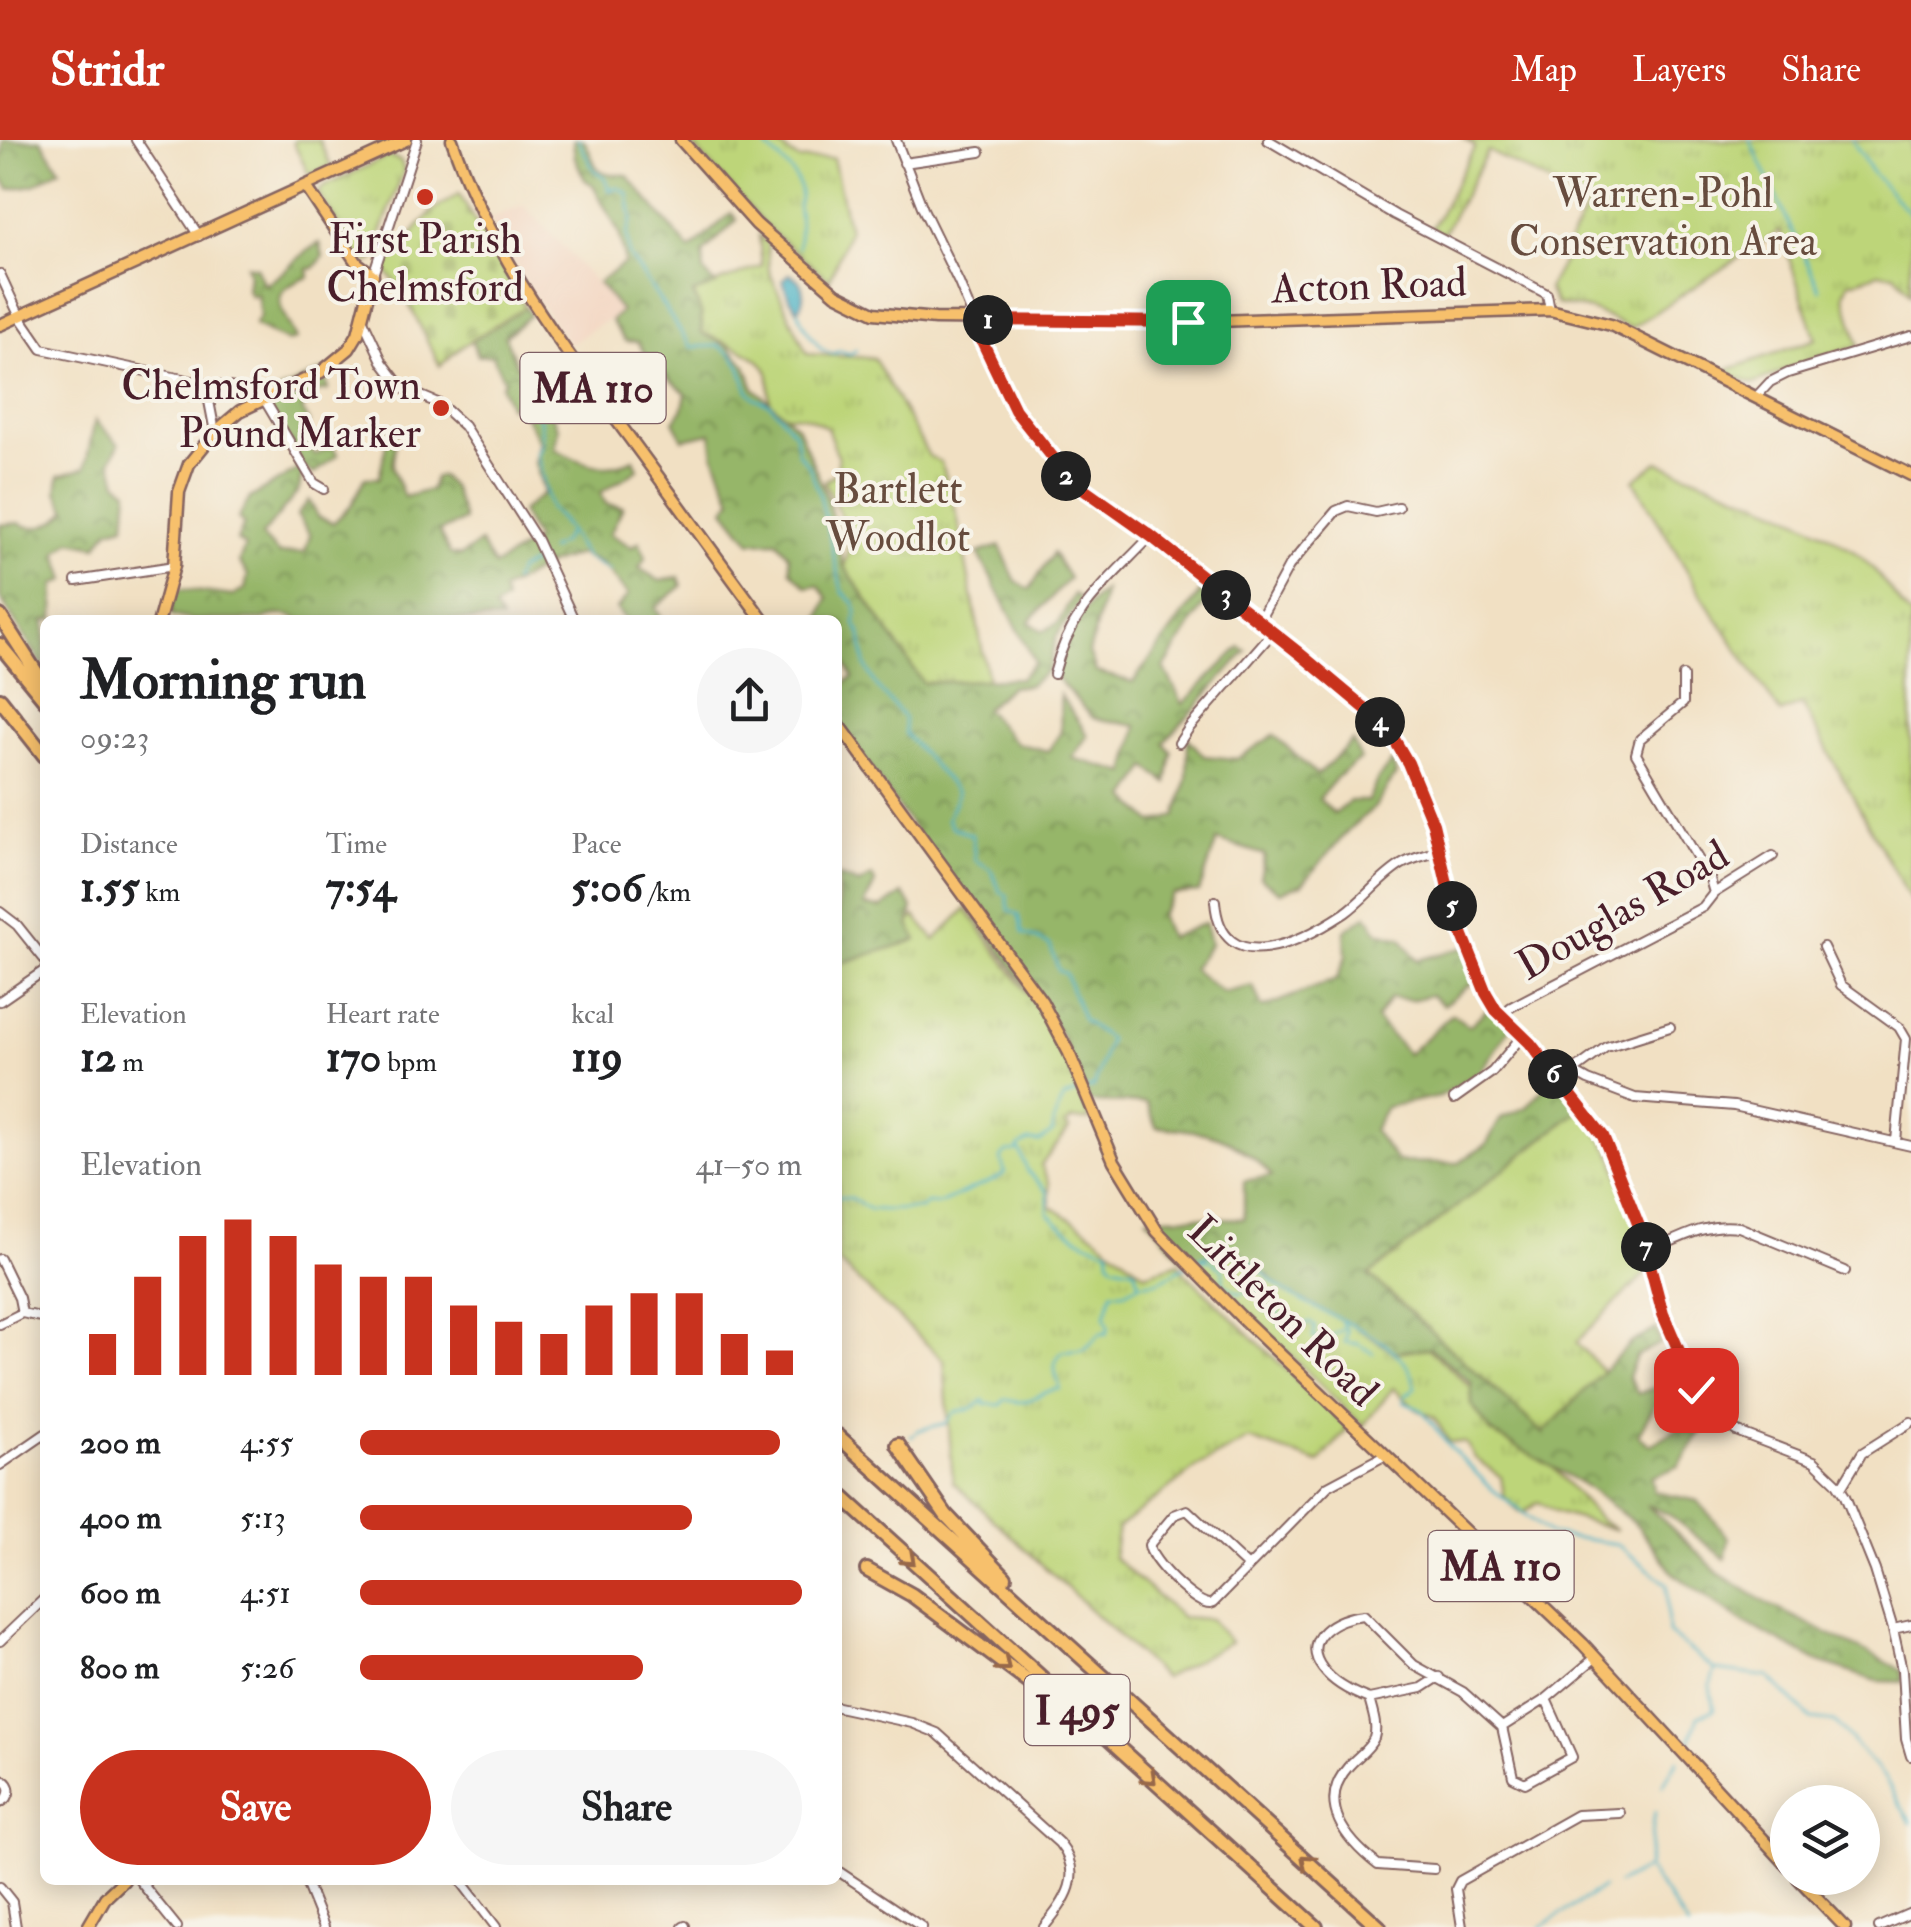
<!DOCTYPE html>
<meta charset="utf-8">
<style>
:root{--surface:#fff;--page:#f6f6f6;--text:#202124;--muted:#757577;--accent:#c8321e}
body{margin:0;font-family:"IM FELL Double Pica",serif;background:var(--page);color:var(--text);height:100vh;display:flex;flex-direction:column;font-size:38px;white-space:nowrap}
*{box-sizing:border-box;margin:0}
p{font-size:32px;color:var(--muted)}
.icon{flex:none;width:55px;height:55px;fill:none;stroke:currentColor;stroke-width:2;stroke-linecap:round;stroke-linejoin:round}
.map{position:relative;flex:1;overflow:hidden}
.details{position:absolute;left:40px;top:475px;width:802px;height:1270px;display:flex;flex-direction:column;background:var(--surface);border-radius:15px;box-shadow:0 5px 25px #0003}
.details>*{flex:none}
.buttons{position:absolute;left:1770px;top:1645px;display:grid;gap:20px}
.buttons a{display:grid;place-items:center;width:110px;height:110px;border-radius:50%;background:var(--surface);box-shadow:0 5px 25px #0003;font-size:50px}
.pin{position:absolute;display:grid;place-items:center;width:85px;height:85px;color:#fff;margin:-42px;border-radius:20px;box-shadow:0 5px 15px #0006}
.km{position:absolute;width:50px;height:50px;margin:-25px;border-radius:50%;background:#222;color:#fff;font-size:28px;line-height:50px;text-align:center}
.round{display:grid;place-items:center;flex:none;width:105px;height:105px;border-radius:52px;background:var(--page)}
.summary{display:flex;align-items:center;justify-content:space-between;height:170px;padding:0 40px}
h1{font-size:55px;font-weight:800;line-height:75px}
.figures{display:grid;grid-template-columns:repeat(3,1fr);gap:15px;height:170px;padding:10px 40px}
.figures div{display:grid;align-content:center}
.figures b{font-size:42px;font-weight:800}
.figures small{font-size:28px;font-weight:400}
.figures p{font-size:28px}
.chart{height:280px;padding:20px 40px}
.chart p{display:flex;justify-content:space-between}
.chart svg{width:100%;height:180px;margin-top:10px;stroke:var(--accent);stroke-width:6}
.primary-button{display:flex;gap:20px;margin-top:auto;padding:20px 40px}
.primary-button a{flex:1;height:115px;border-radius:60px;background:var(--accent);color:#fff;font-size:40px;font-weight:800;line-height:115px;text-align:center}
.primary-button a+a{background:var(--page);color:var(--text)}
ul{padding:0 40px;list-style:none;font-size:32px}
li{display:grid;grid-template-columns:160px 120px 1fr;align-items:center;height:75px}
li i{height:25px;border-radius:12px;background:var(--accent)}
header{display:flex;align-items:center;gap:60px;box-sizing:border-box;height:140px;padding:0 50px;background:var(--accent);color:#fff}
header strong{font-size:48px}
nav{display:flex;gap:55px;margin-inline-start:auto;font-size:35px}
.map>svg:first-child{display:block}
.built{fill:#f3d4bf}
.grass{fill:url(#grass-tufts);stroke:#847a52;stroke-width:2.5}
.forest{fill:url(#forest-crowns);stroke:#706a4a;stroke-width:2.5}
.cemetery{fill:url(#cemetery-stones);stroke:#847a52;stroke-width:2.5}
.garden{fill:#bdd579;stroke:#847a52;stroke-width:2.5}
.water{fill:#47b1c5;stroke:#486878;stroke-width:2.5}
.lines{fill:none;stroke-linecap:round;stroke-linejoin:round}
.stream{stroke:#47b1c5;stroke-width:2.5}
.minor-casing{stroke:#846360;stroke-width:12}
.major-casing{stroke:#846360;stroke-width:15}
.highway-casing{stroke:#846360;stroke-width:18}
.minor{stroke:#fff;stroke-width:8}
.major{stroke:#f7c06c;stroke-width:10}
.highway{stroke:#f7c06c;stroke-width:12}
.oneway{stroke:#986748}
.route-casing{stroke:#fff;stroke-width:20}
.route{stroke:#c8321e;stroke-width:12}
.poi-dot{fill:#c8321e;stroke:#f7f3e8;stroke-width:4}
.labels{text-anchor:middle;stroke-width:8;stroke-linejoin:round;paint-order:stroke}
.shield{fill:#f7f3e8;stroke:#7e5f64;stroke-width:2.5}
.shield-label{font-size:40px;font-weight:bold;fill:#4a1f2b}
.park-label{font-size:42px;fill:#674c3e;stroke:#f7f3e8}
.poi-label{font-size:42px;fill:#4a1f2b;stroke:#f7f3e8}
.street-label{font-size:42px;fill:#4a1f2b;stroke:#f7f3e8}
</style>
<header>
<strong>Stridr</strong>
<nav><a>Map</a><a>Layers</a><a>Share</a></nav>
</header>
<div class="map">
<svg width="1911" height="1787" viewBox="0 0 1911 1787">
<defs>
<pattern id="grass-tufts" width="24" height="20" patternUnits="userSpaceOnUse" patternTransform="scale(2.5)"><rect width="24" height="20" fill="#bdd579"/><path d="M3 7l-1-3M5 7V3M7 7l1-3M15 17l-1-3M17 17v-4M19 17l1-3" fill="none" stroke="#a4b669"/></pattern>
<pattern id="forest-crowns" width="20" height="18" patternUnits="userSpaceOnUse" patternTransform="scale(2.5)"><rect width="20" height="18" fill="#96b669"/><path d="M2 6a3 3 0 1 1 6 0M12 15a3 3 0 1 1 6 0" fill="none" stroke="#7c9357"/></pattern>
<pattern id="cemetery-stones" width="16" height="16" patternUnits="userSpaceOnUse" patternTransform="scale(2.5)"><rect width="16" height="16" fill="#bdd579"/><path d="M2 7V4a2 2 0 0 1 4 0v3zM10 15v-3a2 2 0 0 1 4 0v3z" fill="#a4b669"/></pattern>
</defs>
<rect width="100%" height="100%" fill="#f7f3e8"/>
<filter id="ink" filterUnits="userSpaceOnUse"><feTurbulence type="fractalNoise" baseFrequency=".01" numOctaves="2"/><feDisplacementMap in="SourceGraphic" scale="20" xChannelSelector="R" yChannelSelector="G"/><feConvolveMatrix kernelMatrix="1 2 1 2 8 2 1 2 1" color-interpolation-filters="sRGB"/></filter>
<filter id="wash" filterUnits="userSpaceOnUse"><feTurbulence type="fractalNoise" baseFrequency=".0048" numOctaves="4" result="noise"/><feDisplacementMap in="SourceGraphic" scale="40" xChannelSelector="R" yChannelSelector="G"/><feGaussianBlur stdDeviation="2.25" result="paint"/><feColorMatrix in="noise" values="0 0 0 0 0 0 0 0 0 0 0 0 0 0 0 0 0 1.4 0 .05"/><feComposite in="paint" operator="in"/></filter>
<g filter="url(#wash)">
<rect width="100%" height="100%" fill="#f1e0c3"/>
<path class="built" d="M523,65L556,99L624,174L599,184L570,205L527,144L490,79Z"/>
<path class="grass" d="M688,0H770L800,20L833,18L849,91L829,140L770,90Z
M1465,0H1911V154L1895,134L1879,133L1849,143L1844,154L1859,206L1799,224L1754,244L1721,232L1816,199L1780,91L1631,188L1591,170L1556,164L1548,149L1571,107L1568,104L1589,63L1488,11L1443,94L1432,88L1475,6Z
M388,16L401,21L404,30L378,101L376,117L370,122L362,121L318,53L323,47Z
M759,95L767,102L769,131L807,214L874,218L929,316L941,322L957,375L989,546L937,565L844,426C856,399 836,366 824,341L837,332L838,316L827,288C820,284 813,279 806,277C796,274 784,278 776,270C764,258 772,247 768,233C764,215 718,200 702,193L701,173L693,152L762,126Z
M1658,322C1717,347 1814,377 1861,417C1882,434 1892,457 1911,476V762L1802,564L1780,573L1702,456L1634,340Z
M966,769L1036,865L1063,913L1090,980H1071L1066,985L1069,989L1041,1025L1049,1042L1050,1066L1087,1089L1145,1134L1179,1123L1185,1133L1348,1288L1319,1323L1249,1299L1197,1327L1118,1388L1113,1417L1181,1477L1211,1479L1230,1502L1164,1538L953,1342L944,1220L838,1122V781L899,794L915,776L935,800Z
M1582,968L1613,1016L1651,1128L1576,1202L1605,1233L1543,1294L1369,1135Z
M1201,1085L1325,1106L1428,1208L1524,1295L1600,1380L1617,1390L1554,1372L1538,1362L1525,1372H1518L1504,1356L1501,1337L1475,1318L1466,1303L1449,1302L1434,1277L1416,1269L1393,1248L1363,1286L1193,1121Z"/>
<path class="forest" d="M3,0H41L60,29L34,45L9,49L0,35Z
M573,0H584C599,26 589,35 627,35L690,110L731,73L737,80L703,113L704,132L716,145L693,153L701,173L702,193L730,207L746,226L754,248L797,286L828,359L844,426L923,543L1020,538L1035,522L978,413L1000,406L1016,442L1030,449L1053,413L1069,438L1029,482L1043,491L1058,483L1074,454L1081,459L1056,497L1048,531L1029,545L1010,547L985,569L1015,603L1048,611L1061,592L1060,555L1088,595L1072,618L1126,633L1137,586L1093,578L1055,536C1061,503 1078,470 1105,450L1089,513L1096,532L1133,542L1202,450L1210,455L1164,528L1183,564L1240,507L1246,511L1164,603L1172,612L1167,643L1147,627L1127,658L1153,683L1176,676L1187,639L1188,598L1204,616L1237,619L1274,595L1317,635L1353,601L1360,619L1336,638L1319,659L1334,674L1350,661H1368L1377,640L1392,622L1396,634L1375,667L1350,688L1302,744L1280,752L1260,738L1265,715L1217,700L1199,752L1173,754L1160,775L1169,798L1205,783L1210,804L1192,829L1223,853L1253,846L1262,868L1337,839L1346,816L1345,791L1367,775L1378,792L1401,798L1417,820L1467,807L1479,838L1443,865L1431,855L1411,860L1390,858L1376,879L1408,914L1452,874L1469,886L1492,865L1512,885L1481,931L1440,956L1386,967L1373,990L1397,1022L1458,1023L1486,1005L1501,978L1527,967L1554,935L1582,968L1369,1135L1543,1293L1631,1203L1656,1189L1661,1203L1636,1216L1628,1237L1638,1254L1688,1235L1692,1242L1655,1265L1638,1295L1650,1305L1678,1289L1701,1258L1713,1272L1679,1326L1652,1337L1654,1352L1698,1361L1729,1398L1725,1419L1668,1374L1647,1365L1721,1435L1772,1466L1902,1530L1903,1542L1877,1541L1819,1522L1742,1481L1673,1433L1637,1385L1584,1345L1492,1293L1472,1265L1471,1242L1430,1208L1394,1212L1357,1188L1285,1152L1267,1135L1231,1113L1218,1111L1188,1125L1147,1078C1177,1074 1213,1078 1244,1079V1041L1272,1036C1236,997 1209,990 1156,987L1146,963L1089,962L1061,895L838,583V547L853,537L838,510V480H819L828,458L818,445L807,447L791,431L789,415L777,401L751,402L725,369L732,359L714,315L711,293L683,299L674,281L683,268L686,253L650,224L638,202L625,201L611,181L621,171L598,143L625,123L619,93L593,45L585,40L575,18Z
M320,103L323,117L314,128L308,129L309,137C265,151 280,167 296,199L288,202L254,185L260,176L257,154L251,156L247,150L249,134L246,125L256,127L264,145C287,134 297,114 320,103Z
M525,167L530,175L505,196L517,227L553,217L552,228L525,239L534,260H545L558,288L555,309C583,324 604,333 634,319L638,329L600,353L606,364L623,367L610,394L632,407L639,402L646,417L639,428L660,441L679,437L682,446L655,468L663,480H625L617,469L628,455L602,424L579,414L549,424L502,451L505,461L494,469L501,480H300C291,474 272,473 262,480H193L173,476C169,468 172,455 180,449L233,456L245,449L248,435L239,422L245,406L237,400L244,384L238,378L250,358L303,326L263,258L324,230L328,250L315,252L302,269L309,283L301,295L315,315L332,306L338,315L314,334L303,327L299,350L262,396L279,414L305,412L310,395L297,375L309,360L318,377L333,383L351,366L365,338H379L389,290L397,293L392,327L404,357L430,350L435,337L441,336L453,349L464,380L439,392L450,414L461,416L480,403L494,426L536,400L521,372L544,353L535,323L539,302L519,263L510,267L501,246L504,241L492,215L478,216L472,201Z
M95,280L119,304L111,320L117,342L128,350L125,385L109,389L97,406L71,401L57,412L66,440L55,444L54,480H45V529L0,458V385L19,383C34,393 57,383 67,370L57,352L59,336L85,328Z
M838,736L859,744L872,736L875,743L864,766L881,768L903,754L913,768L909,785L917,800L838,824Z"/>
<path class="cemetery" d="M459,54L525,167L461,207L440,226L402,150L384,129L431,72Z"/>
<path class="garden" d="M296,0H319L331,26L309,35L293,2Z"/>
<path class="water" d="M789,134C804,139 807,158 798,170L788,156L783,140Z"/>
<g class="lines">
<path class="stream" d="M578,0L594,30L604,37L609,50L618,48L628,53L632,79L627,94L629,115L691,207L719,206L733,215L741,228L748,250L755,258L770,264L795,293L798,313L809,326L820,355L842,451L854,463L857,471L855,484L861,495L865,525L877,547L904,578L905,594L957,652C957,662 950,669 947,679L952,687L972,695L975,720L991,729L1000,751L1007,755L1009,770L1019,775L1023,793L1050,805L1059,831L1065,833L1083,880L1109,899L1094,947L1087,949
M1750,0L1820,150
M1852,0L1871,31L1911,75
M767,8C782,21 808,41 798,65C801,80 800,93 798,108
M798,170C802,186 811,195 820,208L832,214L841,211L850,214L856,210
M526,259L540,280L542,301L537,314L550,369L561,380L586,418L609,431
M550,410L562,402L568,392
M513,442L519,430L540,420
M1080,951L1064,958C1059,969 1051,980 1053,992L1040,1002L1029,1001L1018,1007L1028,1032L1048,1052V1073C1064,1090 1085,1104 1109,1109V1119L1113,1125L1135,1129L1139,1144L1159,1141L1188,1125
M838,1057L850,1058L869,1069L884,1070L921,1069L927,1063L939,1064L1000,1037L1005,1033L1001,1018L1006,1012L1017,1011
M1201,1119L1210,1120L1223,1129V1144L1239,1153L1256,1150L1262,1154L1264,1170L1279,1172L1280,1185L1296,1186L1311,1182L1315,1187L1313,1198C1324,1200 1336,1195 1344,1188
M1195,1121C1207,1115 1218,1109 1232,1113C1255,1121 1269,1141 1289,1154C1324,1176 1412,1200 1415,1248L1404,1257V1262L1423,1271L1448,1305L1492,1349L1550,1394L1617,1404L1667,1444L1668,1493L1715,1530L1769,1537L1811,1579L1835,1582L1884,1637L1911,1683
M1342,1182L1347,1191L1345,1202L1358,1204L1373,1213
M911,1297L919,1290L947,1283L954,1273L971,1269L984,1260L985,1264L1001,1265L1005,1259C1031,1269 1037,1250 1060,1249C1057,1233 1049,1227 1062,1212L1084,1210L1101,1193L1106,1194L1109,1187L1105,1176L1112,1152H1124L1139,1144
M1689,1604L1698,1576L1714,1570L1710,1547L1715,1530
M1663,1645L1678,1620
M1649,1731L1688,1787
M1617,1744L1647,1728L1655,1672
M1541,1787L1603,1747"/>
</g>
</g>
<g filter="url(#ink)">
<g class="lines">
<defs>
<path id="minor" d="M136,0L199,96
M896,0L923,69L959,143L1000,242L1015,270L1053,320L1069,339L1187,424L1367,569L1401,610L1433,685L1454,776L1483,847L1496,870L1530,903L1603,995L1641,1091L1667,1185L1696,1250L1720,1279L1736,1291L1814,1321L1836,1342L1845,1356L1875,1430L1893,1489L1902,1530L1906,1599L1911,1616
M1268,0L1395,75L1547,154L1550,170
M904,23L980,12
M0,134L20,177L42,209L206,244L273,253
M373,135L417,0
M362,178L383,223L402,248L440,264L464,286L537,400L574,480
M201,244L208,256L215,292
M1757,256L1770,242L1788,233L1911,196
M264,259L314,343L324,349
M76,441L174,426
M1259,481L1289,426L1336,371L1348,366L1376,372L1398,367
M1054,534C1071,467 1106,444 1151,396
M1683,536V563L1640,599L1636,614L1710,739L1714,753
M1179,603L1189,588L1273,492
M1215,761C1221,842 1303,801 1345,773C1366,758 1382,735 1404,723C1416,717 1429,714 1441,711
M0,772L17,785L45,820
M1823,807L1841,845L1899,887L1906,899L1896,1001
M0,861L45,830
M1502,875L1511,867L1703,767L1714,753L1773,716
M1537,911L1588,940L1635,958L1734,966L1911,1006
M1572,932L1606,907L1670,887
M1454,959L1492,932L1523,895
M1648,1112C1678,1099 1705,1082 1739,1087L1845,1131
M0,1119L19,1158L22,1173
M0,1184L22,1173L45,1178
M0,1325L45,1294
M1841,1348L1862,1313L1911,1282
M1248,1427L1187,1370L1174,1375L1149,1405C1150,1420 1194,1464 1210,1464L1213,1463L1328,1346L1386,1315
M1893,1489L1911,1485
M0,1501L45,1458
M1369,1559L1422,1548L1439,1537
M1546,1559L1502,1587L1513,1637L1525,1643L1572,1617L1546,1559L1595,1518
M838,1567L912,1583L937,1593L1059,1703C1085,1735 1066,1760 1044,1787
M0,1639C9,1642 12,1650 7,1658L0,1663
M1434,1729L1378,1725C1346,1700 1316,1664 1348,1627C1356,1617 1369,1610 1374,1598C1378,1586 1372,1571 1369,1559C1353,1553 1334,1544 1323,1529C1299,1498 1336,1477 1364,1475L1414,1525L1463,1552L1502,1587
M838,1731L922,1787
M139,1740L177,1787
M305,1740L324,1787
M460,1740L496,1787
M0,1747L12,1762L16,1787
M683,1787L685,1786
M1462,1787L1456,1749L1460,1741L1577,1675L1620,1673
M1879,1787L1911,1773"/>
<path id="major" d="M452,0C490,111 554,195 623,289C670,352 716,417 763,480
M681,0L756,84L836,154L874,173L935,179L1188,182L1550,170L1611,185L1911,335
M0,185L406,0
M159,480L174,426L179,352L189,324L215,292L240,271L321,232L349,209L358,194L373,135L357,123L307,48
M838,583L1042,862L1069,913L1114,1021L1157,1091L1240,1176L1583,1504L1788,1726
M1798,1738L1845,1787
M88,1787L105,1758L124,1740"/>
<path id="highway" d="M0,476L45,546
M0,505L45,560
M0,559L45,616
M838,1296L1379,1787
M898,1305L946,1375L1005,1437
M838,1353L1316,1787
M867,1430L912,1455L1073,1575"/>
</defs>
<use href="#minor" class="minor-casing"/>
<use href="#major" class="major-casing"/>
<use href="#highway" class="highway-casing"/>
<use href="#minor" class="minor"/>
<use href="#major" class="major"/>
<use href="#highway" class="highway"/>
</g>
<defs><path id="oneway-chevron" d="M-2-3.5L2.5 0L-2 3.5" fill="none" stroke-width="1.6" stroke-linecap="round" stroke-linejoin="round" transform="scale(2.5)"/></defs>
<g class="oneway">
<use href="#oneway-chevron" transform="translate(909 1419) rotate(42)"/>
<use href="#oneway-chevron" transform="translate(1004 1525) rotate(39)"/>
<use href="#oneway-chevron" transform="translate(1150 1638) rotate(43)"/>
<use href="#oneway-chevron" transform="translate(1307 1721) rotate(-138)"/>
</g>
</g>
<g class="lines" filter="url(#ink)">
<defs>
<path id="route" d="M1188,182L972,180L1015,270L1070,339L1151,396L1299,513L1366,569L1394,599L1408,623L1433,684L1454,773L1486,853L1496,870L1530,903L1603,996L1641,1091L1663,1174L1696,1250"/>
</defs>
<use href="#route" class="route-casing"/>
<use href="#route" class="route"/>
</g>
<g class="poi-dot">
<circle cx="425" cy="57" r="10"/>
<circle cx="441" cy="268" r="10"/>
</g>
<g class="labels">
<g class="shield">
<rect x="520.5" y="213" width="145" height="70" rx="8"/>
<rect x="1428.5" y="1391" width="145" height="70" rx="8"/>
<rect x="1024.5" y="1535" width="105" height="70" rx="8"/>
</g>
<g class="shield-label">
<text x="593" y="262">MA 110</text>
<text x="1501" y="1440">MA 110</text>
<text x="1077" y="1584">I 495</text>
</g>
<g class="park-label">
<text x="1663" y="67">Warren-Pohl<tspan x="1663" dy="48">Conservation Area</tspan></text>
<text x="898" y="363">Bartlett<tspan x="898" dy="48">Woodlot</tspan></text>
</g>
<g class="poi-label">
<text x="425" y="113">First Parish<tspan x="425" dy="48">Chelmsford</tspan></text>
<text x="421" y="259" text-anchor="end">Chelmsford Town<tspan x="421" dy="48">Pound Marker</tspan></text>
</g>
<g class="street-label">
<text transform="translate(1369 144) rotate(-2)" y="15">Acton Road</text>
<text transform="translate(1622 769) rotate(-30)" y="15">Douglas Road</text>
<text transform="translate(1284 1170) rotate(45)" y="15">Littleton Road</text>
</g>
</g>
</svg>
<div class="buttons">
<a><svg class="icon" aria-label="layers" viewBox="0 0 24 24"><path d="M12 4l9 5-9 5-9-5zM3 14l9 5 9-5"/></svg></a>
</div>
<div class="pin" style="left:1188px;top:182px;background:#1e9e55"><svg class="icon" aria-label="arrive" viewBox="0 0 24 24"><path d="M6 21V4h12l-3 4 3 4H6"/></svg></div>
<div class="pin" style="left:1696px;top:1250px;background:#d93025"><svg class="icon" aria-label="check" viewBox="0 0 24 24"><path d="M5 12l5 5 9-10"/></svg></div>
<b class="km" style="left:988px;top:180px">1</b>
<b class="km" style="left:1066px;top:336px">2</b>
<b class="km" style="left:1226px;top:455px">3</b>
<b class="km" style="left:1380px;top:582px">4</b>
<b class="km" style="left:1452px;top:766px">5</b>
<b class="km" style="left:1553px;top:934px">6</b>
<b class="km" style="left:1646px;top:1107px">7</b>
<section class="details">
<div class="summary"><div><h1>Morning run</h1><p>09:23</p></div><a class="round"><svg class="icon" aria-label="share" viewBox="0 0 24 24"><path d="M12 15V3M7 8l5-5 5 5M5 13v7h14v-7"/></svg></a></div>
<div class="figures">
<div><p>Distance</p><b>1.55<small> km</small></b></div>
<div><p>Time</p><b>7:54</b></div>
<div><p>Pace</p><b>5:06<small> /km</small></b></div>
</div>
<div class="figures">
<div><p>Elevation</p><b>12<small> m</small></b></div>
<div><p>Heart rate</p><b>170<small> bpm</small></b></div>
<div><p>kcal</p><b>119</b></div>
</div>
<div class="chart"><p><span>Elevation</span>41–50 m</p>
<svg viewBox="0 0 160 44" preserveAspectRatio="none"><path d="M5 44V34M15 44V20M25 44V10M35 44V6M45 44V10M55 44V17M65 44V20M75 44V20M85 44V27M95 44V31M105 44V34M115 44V27M125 44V24M135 44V24M145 44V34M155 44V38"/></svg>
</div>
<ul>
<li><b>200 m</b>4:55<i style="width:95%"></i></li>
<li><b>400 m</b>5:13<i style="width:75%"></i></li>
<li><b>600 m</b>4:51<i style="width:100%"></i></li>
<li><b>800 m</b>5:26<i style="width:64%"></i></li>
</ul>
<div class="primary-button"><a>Save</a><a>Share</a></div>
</section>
</div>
